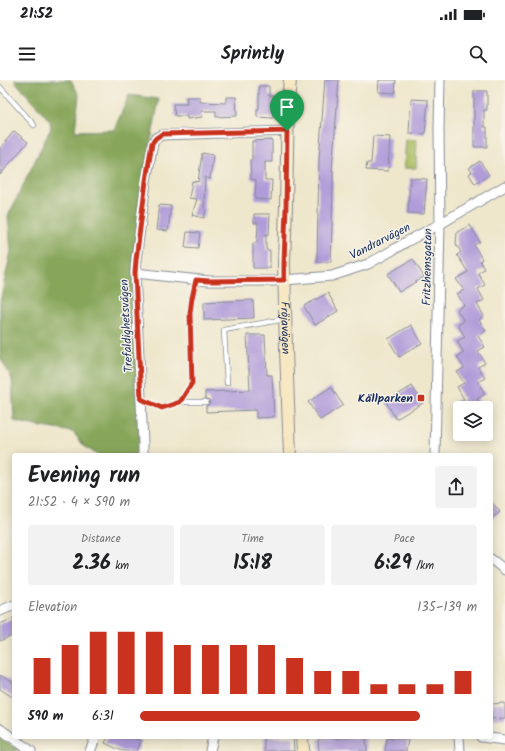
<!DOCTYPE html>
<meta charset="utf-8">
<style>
:root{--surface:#fff;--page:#f2f2f2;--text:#202124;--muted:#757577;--accent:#c8321e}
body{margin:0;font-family:Kalam,sans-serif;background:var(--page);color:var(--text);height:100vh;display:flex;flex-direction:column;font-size:15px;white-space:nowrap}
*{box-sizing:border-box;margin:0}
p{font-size:13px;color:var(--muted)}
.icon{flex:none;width:22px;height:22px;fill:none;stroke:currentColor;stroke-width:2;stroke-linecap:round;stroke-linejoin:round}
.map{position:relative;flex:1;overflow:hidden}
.side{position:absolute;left:12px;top:373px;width:481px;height:286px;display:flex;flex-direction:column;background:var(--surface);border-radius:4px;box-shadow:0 2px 10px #0003}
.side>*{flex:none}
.controls{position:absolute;left:453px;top:321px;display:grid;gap:8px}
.controls a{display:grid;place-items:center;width:40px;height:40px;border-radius:4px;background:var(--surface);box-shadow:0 2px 10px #0003;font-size:20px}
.pin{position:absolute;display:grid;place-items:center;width:34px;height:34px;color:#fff;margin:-41px -17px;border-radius:50% 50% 50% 0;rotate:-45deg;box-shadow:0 0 4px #0007}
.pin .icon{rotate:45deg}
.round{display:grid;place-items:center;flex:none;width:42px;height:42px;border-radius:4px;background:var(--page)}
.head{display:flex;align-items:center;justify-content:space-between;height:68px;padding:0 16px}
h1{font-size:22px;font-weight:800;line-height:30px}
.figures{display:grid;grid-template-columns:repeat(3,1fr);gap:6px;height:68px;padding:4px 16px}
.figures div{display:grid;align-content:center;border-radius:4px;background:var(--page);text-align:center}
.figures b{font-size:20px;font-weight:800}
.figures small{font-size:11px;font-weight:400}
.figures p{font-size:11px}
.chart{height:112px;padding:8px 16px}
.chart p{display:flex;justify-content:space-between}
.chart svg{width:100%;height:72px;margin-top:4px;stroke:var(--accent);stroke-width:6}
ul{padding:0 16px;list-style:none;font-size:13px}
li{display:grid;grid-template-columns:64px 48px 1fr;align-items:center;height:30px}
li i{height:10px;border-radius:5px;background:var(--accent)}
.status{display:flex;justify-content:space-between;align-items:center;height:28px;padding:0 20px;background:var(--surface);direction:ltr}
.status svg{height:11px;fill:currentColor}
header{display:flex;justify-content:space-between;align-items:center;height:52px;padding:0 16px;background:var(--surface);font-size:18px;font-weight:800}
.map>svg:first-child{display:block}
.green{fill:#aabf64;stroke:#627761}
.forest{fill:#87a65a;stroke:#516a5c}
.building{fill:#b09cd9}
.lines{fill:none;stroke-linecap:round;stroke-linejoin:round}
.lane-casing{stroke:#858b95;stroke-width:6}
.street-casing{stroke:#858b95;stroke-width:11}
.secondary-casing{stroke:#858b95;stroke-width:14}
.lane{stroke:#fff;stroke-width:4.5}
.street{stroke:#fff;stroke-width:9}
.secondary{stroke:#f7e8c3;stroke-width:12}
.route-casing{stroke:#fff;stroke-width:8}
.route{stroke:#c8321e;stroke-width:5}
.poi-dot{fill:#c8321e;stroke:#f7f3e8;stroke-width:1.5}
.labels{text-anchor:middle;stroke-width:3;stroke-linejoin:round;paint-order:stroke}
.street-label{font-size:12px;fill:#1b2f5e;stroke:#f7f3e8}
.poi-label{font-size:12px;font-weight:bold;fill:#1b2f5e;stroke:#f7f3e8;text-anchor:end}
</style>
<div class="status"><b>21:52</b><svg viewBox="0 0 49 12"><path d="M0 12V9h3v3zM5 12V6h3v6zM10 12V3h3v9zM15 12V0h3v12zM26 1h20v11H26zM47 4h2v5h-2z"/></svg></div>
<header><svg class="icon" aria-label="menu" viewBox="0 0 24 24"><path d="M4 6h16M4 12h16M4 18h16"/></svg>Sprintly<svg class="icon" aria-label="search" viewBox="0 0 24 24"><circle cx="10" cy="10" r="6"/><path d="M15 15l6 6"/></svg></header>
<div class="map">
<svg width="505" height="671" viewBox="0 0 505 671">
<rect width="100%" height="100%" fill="#f7f3e8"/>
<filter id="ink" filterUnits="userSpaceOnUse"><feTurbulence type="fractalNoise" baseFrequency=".025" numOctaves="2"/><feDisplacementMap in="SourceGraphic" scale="8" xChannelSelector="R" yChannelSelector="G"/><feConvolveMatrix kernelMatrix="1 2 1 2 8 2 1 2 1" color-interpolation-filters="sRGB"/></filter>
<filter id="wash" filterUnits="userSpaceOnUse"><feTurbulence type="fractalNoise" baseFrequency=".012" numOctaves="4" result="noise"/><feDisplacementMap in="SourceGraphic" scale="16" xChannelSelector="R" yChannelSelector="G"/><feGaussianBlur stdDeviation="0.9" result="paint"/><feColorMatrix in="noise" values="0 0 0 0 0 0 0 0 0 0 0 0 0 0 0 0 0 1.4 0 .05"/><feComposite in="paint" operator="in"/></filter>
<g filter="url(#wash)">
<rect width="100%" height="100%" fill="#efe7cc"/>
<path class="green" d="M406,59L417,60L416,88H404Z"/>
<path class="forest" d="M14,0H71L79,15L75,51L114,50L129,15L159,19L144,98L133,180L140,375H98L85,367L73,352L37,346L14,341L12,299L0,277V222L11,171L8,136L51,48L50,41Z
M0,657L19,671H0Z"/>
<g id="blocks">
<path class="building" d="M325,0H339L332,91H333V106L331,182H317L319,79Z
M379,0H396L395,13L378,12Z
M259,6H269V16H274L273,38L257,37V29H259Z
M474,11H487V30H484V47H487V67H474Z
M186,17H200V22L226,23V17H236L237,36L216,37V31H201L202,37L187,39V36H175L173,24H187Z
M411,19L428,20L425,54L409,53Z
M14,51L28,62L0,95V68Z
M373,56L390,57L388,91L366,90L367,83H371Z
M272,60V82H265V100H272L271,120L255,119L256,100L251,99L250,80H252V61Z
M202,73L213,75L210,99L205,97L204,128L206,129L204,138L192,135L197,119L189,118L192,101L198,102Z
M480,81L489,95L475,104L469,94L472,92L469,88Z
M410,98L427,99L424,134L408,133Z
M159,125L171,126L168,151L156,150Z
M254,134H270L269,154H266V170H270V188H253V163H257L258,143H254Z
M470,145L480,162L474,165L482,179L480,181L484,189L478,193L485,205L478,209L484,220L477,224L484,236L479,240L486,251L478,256L485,267L478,271L485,283L478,287L485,298L478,302L485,314L477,319L482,328H460L457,323L464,319L457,307L464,303L457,292L464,288L457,277L464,273L457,261L465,257L458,245L464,241L457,230L464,225L457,214L464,210L456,199L468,192L457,175L461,172L456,164L457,152Z
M187,152L200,153L198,168L185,167Z
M413,179L424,197L399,212L388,194Z
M328,213L338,231L315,245L304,226Z
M253,220L254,238L204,240V222Z
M411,245L422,263L399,277L388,259Z
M247,255H265L267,295H272L274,337L256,338V330L206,332V326L209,324L210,322L208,319L205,318V312L250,310Z
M412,306L423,323L396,339L386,322Z
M331,307L343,325L320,340L308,322Z
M491,421L500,432L491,439Z
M14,538V555L0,561V544Z
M0,595L14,603V618L0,609Z
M505,623V638L491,639V624Z
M108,657H131L141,661L137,671H122L105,663Z
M264,657H293L294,671H264Z
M366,657L367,671H319L318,659Z
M393,657L408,660L406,671H385L387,658L393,659Z"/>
</g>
</g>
<g filter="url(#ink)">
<use href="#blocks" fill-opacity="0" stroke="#858b95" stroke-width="1"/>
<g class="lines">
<defs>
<path id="lane" d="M0,7L34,45
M227,303L224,250L285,239
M141,319L162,328L180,322L192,303L190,233L192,218L196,200
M180,322H206"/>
<path id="street" d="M135,193L209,201H273L332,196L368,184L393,170L406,162L440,144L505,106
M143,375V363L135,193L136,180L146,101L153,63L156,58L162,55L287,51
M435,375L440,144L439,48L440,0
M491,479L505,490
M0,531L14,525
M0,649L31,671
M459,657L460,671
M481,657L505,660
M90,671L96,657
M210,671L213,657"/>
<g id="secondary">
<path id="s1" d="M290,0L288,22L286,126L284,183L286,270L290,375"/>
<path d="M302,657L303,671"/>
</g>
</defs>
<use href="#lane" class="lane-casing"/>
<use href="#street" class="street-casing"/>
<use href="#secondary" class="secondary-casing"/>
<use href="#lane" class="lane"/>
<use href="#street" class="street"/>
<use href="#secondary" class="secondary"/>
</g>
</g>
<g class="lines" filter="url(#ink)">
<defs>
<path id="route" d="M287,51L286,126L284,184V200L209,201L196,200L192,218L190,233L192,303L180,322L162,328L141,319L135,193L136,180L146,101L152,63L156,58L162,54Z"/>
</defs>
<use href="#route" class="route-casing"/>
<use href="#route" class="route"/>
</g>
<rect class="poi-dot" x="417" y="314" width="8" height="8" rx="2"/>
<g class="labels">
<g class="street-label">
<text transform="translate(380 161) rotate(-27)" y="4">Vandrarvägen</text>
<text transform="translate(427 187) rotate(-89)" y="4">Fritzhemsgatan</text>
<text transform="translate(126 246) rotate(-93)" y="4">Trefaldighetsvägen</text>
<text dy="4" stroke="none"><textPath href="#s1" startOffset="248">Fröjavägen</textPath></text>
</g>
<g class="poi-label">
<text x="413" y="322">Källparken</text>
</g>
</g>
</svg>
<div class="controls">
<a><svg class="icon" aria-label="layers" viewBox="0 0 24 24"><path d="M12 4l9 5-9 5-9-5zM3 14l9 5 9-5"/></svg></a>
</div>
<div class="pin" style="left:287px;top:51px;background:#1e9e55"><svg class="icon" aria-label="arrive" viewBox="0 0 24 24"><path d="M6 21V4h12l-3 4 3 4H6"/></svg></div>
<section class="side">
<div class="head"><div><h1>Evening run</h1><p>21:52 · 4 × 590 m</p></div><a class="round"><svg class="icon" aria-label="share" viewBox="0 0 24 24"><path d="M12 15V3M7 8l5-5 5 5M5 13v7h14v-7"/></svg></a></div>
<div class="figures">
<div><p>Distance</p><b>2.36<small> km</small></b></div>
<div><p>Time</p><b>15:18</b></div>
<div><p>Pace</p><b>6:29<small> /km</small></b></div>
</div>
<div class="chart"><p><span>Elevation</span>135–139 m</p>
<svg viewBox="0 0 160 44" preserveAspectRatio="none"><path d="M5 44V22M15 44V14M25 44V6M35 44V6M45 44V6M55 44V14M65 44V14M75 44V14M85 44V14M95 44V22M105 44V30M115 44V30M125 44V38M135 44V38M145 44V38M155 44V30"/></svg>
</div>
<ul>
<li><b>590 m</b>6:31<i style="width:83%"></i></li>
</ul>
</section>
</div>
